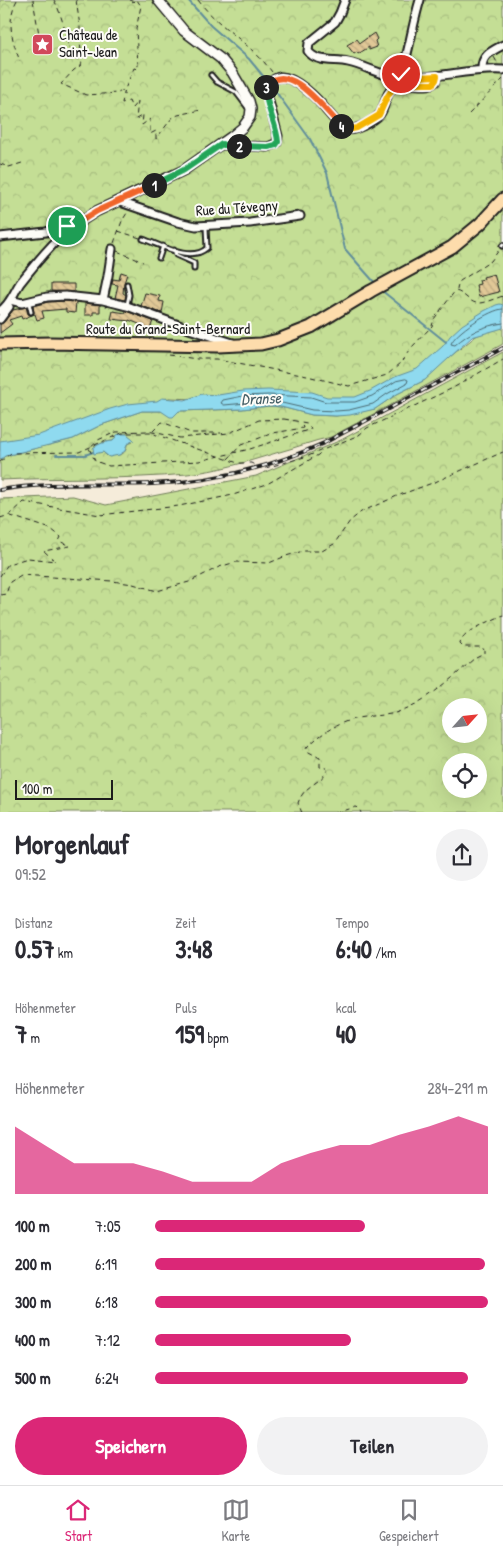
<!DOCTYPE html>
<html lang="de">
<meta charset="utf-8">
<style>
:root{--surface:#fff;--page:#f2f2f3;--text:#2b2b33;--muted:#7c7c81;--line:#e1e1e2;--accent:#db2777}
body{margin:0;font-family:"Patrick Hand",sans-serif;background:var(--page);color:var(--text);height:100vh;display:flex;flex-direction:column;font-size:19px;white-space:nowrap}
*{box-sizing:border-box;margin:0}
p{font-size:16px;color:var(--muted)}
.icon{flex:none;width:28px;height:28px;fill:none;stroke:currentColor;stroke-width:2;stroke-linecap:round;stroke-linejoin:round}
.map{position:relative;height:812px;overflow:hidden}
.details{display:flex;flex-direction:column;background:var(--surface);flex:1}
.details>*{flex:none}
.needle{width:32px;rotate:63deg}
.tools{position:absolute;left:442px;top:698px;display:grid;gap:10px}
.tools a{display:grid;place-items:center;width:45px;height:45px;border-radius:50%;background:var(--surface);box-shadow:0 5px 20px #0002;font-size:25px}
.scale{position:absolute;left:15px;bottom:12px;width:98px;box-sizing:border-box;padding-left:5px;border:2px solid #1c1c1c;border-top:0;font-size:14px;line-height:18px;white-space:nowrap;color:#1c1c1c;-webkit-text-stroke:4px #fdfcf7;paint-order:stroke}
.pin{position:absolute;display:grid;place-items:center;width:42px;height:42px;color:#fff;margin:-21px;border:2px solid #fff;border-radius:50%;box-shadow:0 1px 5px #0007}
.km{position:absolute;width:25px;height:25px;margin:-12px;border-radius:50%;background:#222;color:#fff;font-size:14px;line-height:25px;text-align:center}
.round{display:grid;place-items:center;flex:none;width:52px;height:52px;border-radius:26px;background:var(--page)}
.summary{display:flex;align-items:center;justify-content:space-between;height:85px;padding:0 15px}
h1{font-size:28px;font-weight:700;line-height:38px}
.metrics{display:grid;grid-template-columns:repeat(3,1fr);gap:8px;height:85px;padding:5px 15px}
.metrics div{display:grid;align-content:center}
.metrics b{font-size:25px;font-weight:700}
.metrics small{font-size:14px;font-weight:400}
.metrics p{font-size:14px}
.chart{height:140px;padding:10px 15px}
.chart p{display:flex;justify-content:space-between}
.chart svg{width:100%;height:90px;margin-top:5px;fill:var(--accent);opacity:.7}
.action{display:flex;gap:10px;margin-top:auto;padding:10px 15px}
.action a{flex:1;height:58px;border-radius:30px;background:var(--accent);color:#fff;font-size:20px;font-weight:700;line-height:58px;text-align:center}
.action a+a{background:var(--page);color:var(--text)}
ul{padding:0 15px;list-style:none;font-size:16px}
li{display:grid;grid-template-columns:80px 60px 1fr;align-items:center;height:38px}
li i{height:12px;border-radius:6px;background:var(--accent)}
.dock{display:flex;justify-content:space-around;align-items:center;height:70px;border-top:1px solid var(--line);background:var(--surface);font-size:14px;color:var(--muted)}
.dock a{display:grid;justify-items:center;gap:2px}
.dock .current{color:var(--accent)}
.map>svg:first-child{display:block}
.built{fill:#f5ecda}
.forest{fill:url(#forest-crowns);stroke:#707d58;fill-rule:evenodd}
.water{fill:#8fdaef;stroke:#618e9b}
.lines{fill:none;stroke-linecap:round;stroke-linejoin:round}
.shore{stroke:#4a6870;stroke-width:1}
.stream{stroke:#618e9b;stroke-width:2}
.building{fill:url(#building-back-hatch);stroke:#1c1c1c}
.service-casing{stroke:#1c1c1c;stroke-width:7}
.minor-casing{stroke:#1c1c1c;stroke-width:11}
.tertiary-casing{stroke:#1c1c1c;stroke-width:12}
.primary-casing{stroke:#1c1c1c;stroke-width:15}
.path{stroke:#1c1c1c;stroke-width:1;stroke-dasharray:5 4;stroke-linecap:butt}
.service{stroke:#fdfcf7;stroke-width:3}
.minor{stroke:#fdfcf7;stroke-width:7}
.tertiary{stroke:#fdfcf7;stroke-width:9}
.primary{stroke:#fddcac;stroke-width:11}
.rail-casing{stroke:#1c1c1c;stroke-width:4}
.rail{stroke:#fdfcf7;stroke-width:2;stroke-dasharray:5.5;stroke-linecap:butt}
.split-1-casing{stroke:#fff;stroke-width:10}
.split-2-casing{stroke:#fff;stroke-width:10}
.split-3-casing{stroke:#fff;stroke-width:10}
.split-4-casing{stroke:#fff;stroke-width:10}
.split-5-casing{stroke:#fff;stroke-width:10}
.split-6-casing{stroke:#fff;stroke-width:10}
.split-1{stroke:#f0652b;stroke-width:6}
.split-2{stroke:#22a559;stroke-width:6}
.split-3{stroke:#22a559;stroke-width:6}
.split-4{stroke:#f0652b;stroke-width:6}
.split-5{stroke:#f5b400;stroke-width:6}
.split-6{stroke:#f5b400;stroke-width:6}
.labels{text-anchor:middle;stroke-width:4;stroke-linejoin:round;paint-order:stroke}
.poi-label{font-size:15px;fill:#1c1c1c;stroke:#fdfcf7;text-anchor:start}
.street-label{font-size:15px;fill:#1c1c1c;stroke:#fdfcf7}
.water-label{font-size:16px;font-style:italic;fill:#445e66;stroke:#fdfcf7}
</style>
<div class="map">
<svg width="503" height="813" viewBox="0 0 503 813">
<defs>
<pattern id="forest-crowns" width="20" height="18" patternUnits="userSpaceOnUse" patternTransform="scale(1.25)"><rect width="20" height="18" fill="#c4de95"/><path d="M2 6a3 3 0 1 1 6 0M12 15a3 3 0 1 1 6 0" fill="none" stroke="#a8be80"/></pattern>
<pattern id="building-back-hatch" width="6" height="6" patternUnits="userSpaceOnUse" patternTransform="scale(1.25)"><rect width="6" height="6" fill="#e1c897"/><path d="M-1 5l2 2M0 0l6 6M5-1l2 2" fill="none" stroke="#c0ab82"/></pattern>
</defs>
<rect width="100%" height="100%" fill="#fdfcf7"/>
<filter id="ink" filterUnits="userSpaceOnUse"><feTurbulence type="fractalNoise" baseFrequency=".02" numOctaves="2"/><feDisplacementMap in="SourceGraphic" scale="10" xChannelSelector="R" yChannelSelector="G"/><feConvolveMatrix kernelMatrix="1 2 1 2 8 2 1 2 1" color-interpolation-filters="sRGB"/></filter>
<g filter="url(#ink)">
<path class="built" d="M503,344V352L341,440L256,476L106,505L73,496L0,499V480L99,478L188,474L232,466L277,453L316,440L331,437Z"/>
<path class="forest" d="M0,0H503V317L377,398L316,404L170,398L48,440L0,451Z
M503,325V344L331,437C312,441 295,448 276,453C247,462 217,471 187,474C125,480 62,477 0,480V460L5,456L73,439L101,425L142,411H161L174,416L179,411L242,409L270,406L281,407L312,415L336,416L375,409L397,394L425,380L446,360L476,336ZM120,434H127L132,442L127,444C126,457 118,455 107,456L103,452H99L93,448L104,442L113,441Z
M503,352V812H0V499L73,496L106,505L256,476L341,440ZM451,706H479V734H451ZM451,761H479V789H451Z"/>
<path class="water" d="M500,304L503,305V328L472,337L425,380L397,394L375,409L350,415L336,416L312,415L281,407L270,406L242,409L179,411L173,417H170L161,411H142L101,425L73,439L5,456L0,460V441L39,435L110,409L128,404L157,401L162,398L185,400L202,394L218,395L243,391L268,390L312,392L327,397H355L370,391L395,377L417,369L443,346L450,336L462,325L484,311L496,305Z
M120,434H127L133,439L134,440L127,444L125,451L119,455L109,457L103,452L94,454L93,448C100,443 105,442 113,441L117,435Z"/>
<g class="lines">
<path class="shore" d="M503,309C491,309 454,333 451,344L455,345C470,332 483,326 503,323
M406,379L408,380L407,383L387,394L373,404L349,410L336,411L312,410L282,403L270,401L224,405L221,403L223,400L243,396L268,395L311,397L326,402H355L372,396L396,381Z"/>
<path class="stream" d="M188,0L211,26L249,59L268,82
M271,85L310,139L327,173L345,249L375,283
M381,290L446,342
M56,455H85L93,452"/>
</g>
<path class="building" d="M374,33L377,39L375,41L377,47L369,50V47L358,54L357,52L354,54L347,45L357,39L360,43Z
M121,272L127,274L124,283L123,293L126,295L125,300L115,298L118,285L112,284L113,279L119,280Z
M494,274L499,292L479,297L476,285L480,284L479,280L484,279L483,277Z
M51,284H74V292L51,291Z
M145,293L160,296L159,301L164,302L162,313L141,306Z
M65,301L76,302L75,313L66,312V309L42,311L44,318L37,320L35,314L32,315L34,313L33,306L48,302Z
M85,303L100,305V312H93V315H85Z
M26,307L28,314L32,315L22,319L21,316L9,320L12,324L0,333V324L4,322L13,310Z
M113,311L126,313V311L153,321L148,334L142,331L144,326L129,320V321L111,319Z"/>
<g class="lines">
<defs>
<path id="service" d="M211,75L217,82L236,92L248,108
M143,239C161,245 190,263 207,248L206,227
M502,246L503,245
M174,250L176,255L194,263V269
M159,258L163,246
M127,284L129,295L127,305
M29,303L31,312"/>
<path id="minor" d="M345,0L340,13L335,22L309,43L308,51C316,63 335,59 348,62C367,66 382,77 403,78C436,79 470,68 503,70
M482,70C481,55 492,51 503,45
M400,78C409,53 412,26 420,0
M222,144L224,145L268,147L277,143L278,136L266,90L267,85C271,82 274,78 280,77C295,76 318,99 326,110C332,116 338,126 345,129C353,133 375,120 380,114C386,106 385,93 394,87C406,79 424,90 435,82L437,76
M120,200L123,203L178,222L196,226L250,223L300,216
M0,237L46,232L64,226L70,228
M10,300L22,303L47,297L65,296L103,300L127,306L192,330L233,343
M103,300L108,276L112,249
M0,311C10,305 14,292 20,283C35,264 51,244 70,228
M0,319L9,307"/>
<path id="tertiary" d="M70,228L97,211L184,170L231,137L243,127L250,117L251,109L249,101L232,72L221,59L184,31L158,0"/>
<path id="primary" d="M0,344L50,343L218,346L261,344L278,340L311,327L371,291L452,247L480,224L503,199"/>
</defs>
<use href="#service" class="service-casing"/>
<use href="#minor" class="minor-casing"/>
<use href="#tertiary" class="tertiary-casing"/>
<use href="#primary" class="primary-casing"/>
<path class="path" d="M17,0C6,20 12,41 20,61
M33,0L40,40
M54,0C62,14 67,39 71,56L82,62
M76,0L80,26V41L82,62L80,66L74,70L61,84L86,95L118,93L125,89
M130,0L133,2L135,0
M137,0L141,6L136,29L138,66L137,69L134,68L125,89L122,103L129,101L132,108L138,101L136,119L143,115L142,125L150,119V134L156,131V139L172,118L178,115L201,110
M198,0C219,28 252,44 272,72
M494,57L498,64
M469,114L503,79
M0,164L9,167L22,163
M118,231L140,238
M114,243L122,221L127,213
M117,251L143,262
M457,290L458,284L460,281L491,261L499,250
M169,355L197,359H217L307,376L349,386L387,375L400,364L411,348L432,326L434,319L455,291C463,292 468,301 476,303C483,304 496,298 503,296
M284,419L307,423L311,429L250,449L199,461L109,466L95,461L89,448L98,440L116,432L148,431L180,438L229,433L259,420Z
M153,431L162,422L191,433H221
M228,459L241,445L273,433L303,428L301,422
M0,462L11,453L79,452L122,433H151L238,463H251L262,469L308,456L359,435L367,428L453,388L503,359
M0,518L10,515L24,502L100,515L179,506L233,495L267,484L318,455L322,451
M0,576L8,564L28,558L55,561L44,551L70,546L59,541L61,537L51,529L11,516
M0,595L6,594L10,582L21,575L112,581L133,584L157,591L189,582L219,567L236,562L269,563L286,556L303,551H322L334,544L350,521L361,512L397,496L435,482L503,452
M302,813L298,803C305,783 322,784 327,770L326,768L320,767V758L307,751L306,749L307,747C323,732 341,720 364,717C375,715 387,716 398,712C428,701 452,678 476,657L484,653V650L482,647H463L460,644C462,631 492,621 503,615
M336,813L356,807L359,808L361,813"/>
<use href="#service" class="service"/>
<use href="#minor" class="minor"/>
<use href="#tertiary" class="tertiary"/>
<use href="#primary" class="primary"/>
<defs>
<path id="rail" d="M0,490C50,481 102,486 152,484C213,482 269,468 324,443L503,348"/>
</defs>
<use href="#rail" class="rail-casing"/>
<use href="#rail" class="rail"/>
</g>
</g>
<g class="lines" filter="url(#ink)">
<defs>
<path id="split-1" d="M67,226L70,228L97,211L154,185"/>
<path id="split-2" d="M154,185L184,170L222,144L224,145L239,146"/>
<path id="split-3" d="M239,146L268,147L276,145L278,142C277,124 264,104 266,87"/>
<path id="split-4" d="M266,87C288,57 326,112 341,126"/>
<path id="split-5" d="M341,126L347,130L357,128L379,115L387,97L394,87L402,85L416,84"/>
<path id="split-6" d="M401,74L400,78L437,76L436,80L433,84H416"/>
</defs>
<use href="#split-1" class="split-1-casing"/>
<use href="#split-2" class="split-2-casing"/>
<use href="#split-3" class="split-3-casing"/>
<use href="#split-4" class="split-4-casing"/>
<use href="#split-5" class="split-5-casing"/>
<use href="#split-6" class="split-6-casing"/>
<use href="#split-1" class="split-1"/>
<use href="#split-2" class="split-2"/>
<use href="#split-3" class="split-3"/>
<use href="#split-4" class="split-4"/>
<use href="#split-5" class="split-5"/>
<use href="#split-6" class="split-6"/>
</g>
<defs>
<symbol id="sight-square" viewBox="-11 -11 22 22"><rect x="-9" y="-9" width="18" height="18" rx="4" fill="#d1495b" stroke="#fdfcf7"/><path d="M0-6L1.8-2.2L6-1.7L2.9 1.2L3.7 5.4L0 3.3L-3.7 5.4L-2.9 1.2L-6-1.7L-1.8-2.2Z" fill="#fff"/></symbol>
</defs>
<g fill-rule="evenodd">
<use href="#sight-square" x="30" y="32" width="25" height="25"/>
</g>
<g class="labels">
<g class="poi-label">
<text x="59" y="40">Château de<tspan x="59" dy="17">Saint-Jean</tspan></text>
</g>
<g class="street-label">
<text transform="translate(237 208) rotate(-4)" y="5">Rue du Tévegny</text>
<text x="168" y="334">Route du Grand-Saint-Bernard</text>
</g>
<g class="water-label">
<text transform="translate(261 398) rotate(-2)" y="6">Dranse</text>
</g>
</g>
</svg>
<div class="tools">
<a><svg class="needle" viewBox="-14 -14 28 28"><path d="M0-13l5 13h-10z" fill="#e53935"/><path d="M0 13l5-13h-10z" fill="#7c7c81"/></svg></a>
<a><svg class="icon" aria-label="locate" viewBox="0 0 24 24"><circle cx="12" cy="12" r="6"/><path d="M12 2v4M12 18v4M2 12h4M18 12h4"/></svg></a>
</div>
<div class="scale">100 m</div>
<div class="pin" style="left:67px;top:226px;background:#1e9e55"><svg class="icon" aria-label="arrive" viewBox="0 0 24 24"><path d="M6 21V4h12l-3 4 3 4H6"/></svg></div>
<div class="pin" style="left:401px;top:74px;background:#d93025"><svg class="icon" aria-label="check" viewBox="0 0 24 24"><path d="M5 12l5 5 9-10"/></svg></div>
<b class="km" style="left:154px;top:185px">1</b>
<b class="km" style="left:239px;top:146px">2</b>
<b class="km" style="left:266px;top:87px">3</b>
<b class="km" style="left:341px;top:126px">4</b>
</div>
<section class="details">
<div class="summary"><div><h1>Morgenlauf</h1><p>09:52</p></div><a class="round"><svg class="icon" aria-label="share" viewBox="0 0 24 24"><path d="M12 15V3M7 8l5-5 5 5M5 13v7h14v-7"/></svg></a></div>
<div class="metrics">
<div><p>Distanz</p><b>0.57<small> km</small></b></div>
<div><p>Zeit</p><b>3:48</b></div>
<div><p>Tempo</p><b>6:40<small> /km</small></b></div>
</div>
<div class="metrics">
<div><p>Höhenmeter</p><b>7<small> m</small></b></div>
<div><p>Puls</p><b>159<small> bpm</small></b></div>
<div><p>kcal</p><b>40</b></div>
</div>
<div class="chart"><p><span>Höhenmeter</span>284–291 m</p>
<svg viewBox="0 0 160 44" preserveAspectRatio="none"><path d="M0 44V11L10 20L20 29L30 29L40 29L50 33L60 38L70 38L80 38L90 29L100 24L110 20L120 20L130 15L140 11L150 6L160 11V44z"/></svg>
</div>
<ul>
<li><b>100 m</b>7:05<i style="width:63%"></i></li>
<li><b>200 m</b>6:19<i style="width:99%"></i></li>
<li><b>300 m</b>6:18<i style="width:100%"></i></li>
<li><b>400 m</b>7:12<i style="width:59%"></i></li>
<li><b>500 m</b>6:24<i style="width:94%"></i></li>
</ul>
<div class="action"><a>Speichern</a><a>Teilen</a></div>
</section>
<nav class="dock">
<a class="current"><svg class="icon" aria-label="home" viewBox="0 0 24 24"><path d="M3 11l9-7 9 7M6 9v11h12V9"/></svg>Start</a>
<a><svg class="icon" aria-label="map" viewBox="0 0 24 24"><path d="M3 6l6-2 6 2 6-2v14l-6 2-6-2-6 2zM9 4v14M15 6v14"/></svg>Karte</a>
<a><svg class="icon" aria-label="saved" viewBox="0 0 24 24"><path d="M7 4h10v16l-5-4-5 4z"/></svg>Gespeichert</a>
</nav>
